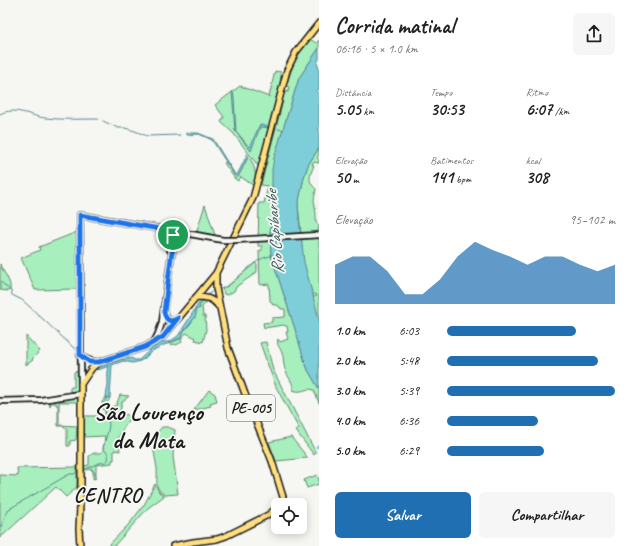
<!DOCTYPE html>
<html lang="pt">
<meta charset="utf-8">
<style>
:root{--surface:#fff;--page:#f6f6f6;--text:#202124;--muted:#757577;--accent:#1f6fb2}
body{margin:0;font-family:Caveat,sans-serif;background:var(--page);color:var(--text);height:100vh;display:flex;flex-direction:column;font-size:15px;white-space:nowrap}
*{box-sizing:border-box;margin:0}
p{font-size:13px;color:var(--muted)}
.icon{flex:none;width:22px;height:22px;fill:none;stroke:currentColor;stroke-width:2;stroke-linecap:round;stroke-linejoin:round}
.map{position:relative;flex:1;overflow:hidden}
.sheet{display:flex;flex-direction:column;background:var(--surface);width:312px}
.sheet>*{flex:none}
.tools{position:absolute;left:271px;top:498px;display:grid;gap:8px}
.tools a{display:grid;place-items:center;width:36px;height:36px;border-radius:6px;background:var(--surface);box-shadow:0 2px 10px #0003;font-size:20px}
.pin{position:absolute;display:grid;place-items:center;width:34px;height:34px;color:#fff;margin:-17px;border:2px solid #fff;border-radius:50%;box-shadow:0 1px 4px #0007}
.round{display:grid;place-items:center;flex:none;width:42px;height:42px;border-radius:6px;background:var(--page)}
.head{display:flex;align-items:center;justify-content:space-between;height:68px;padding:0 16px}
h1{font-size:22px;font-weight:600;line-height:30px}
.figures{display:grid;grid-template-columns:repeat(3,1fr);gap:6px;height:68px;padding:4px 16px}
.figures div{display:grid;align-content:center}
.figures b{font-size:17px;font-weight:600}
.figures small{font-size:11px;font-weight:400}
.figures p{font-size:11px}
.chart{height:112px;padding:8px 16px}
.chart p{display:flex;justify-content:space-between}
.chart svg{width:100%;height:72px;margin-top:4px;fill:var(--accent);opacity:.7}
.primary-button{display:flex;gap:8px;margin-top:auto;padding:8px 16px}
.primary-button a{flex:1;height:46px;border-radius:6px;background:var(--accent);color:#fff;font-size:16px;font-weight:600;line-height:46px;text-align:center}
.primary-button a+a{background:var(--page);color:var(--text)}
ul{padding:0 16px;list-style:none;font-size:13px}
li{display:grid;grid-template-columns:64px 48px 1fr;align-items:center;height:30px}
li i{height:10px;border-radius:5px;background:var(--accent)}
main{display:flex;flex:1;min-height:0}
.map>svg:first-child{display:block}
.green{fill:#a7efbd;stroke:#62866c}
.water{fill:#7eced9;stroke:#57878d}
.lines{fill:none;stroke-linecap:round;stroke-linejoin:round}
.stream{stroke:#57878d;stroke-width:1}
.canal{stroke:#7eced9;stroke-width:3}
.secondary-casing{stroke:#1c1c1c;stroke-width:8}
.primary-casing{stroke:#1c1c1c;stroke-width:8}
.secondary{stroke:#f6f6f2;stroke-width:4.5}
.primary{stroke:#ffdf80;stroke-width:5}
.secondary-bridge-casing{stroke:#1c1c1c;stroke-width:8;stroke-linecap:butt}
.secondary-bridge{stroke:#f6f6f2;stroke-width:4.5}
.route-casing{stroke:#fff;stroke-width:8}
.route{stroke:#1a73e8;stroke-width:5}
.labels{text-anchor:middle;stroke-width:3.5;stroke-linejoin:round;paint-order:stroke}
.shield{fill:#f6f6f2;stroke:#5d5d5c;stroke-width:1}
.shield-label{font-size:15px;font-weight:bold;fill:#1c1c1c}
.water-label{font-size:17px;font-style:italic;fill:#3e5a5e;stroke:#f6f6f2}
.district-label{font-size:20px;font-weight:bold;letter-spacing:1px;fill:#1c1c1c;stroke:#f6f6f2}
.town-label{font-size:24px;font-weight:bold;fill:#1c1c1c;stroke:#f6f6f2}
</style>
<main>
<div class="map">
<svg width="319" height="546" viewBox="0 0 319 546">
<rect width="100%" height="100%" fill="#f6f6f2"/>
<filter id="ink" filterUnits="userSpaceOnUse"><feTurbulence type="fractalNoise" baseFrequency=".025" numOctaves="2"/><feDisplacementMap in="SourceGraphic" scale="8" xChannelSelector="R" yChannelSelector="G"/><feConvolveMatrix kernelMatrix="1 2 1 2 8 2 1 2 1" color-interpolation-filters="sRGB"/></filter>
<g filter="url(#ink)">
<path class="green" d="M310,39L316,43L319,40V48L299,78L280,139L272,186L276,212L275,217L272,221L270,232L271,255L295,329L304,359L308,370L319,389V403L314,390C306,387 302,394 293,390C294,382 287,377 285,369C283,364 284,358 282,353C280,347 276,345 278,339L280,342L288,339L286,332H288L287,326H285L284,325L264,328L263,323L272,322V318L285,317V309H281V308L279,307L278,305H273L272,302L270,301L269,284L260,285L259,251L262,250V246H258L259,203H264L268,186L261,185L283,101L281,100L284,92H288L289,87L286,86L294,63L299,53Z
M275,71L281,72V75L280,83L259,167L233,133L221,122L224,117L215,105L240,86L269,97Z
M319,148V154L317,158L319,160V163L313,162L312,165H314C310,176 307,181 316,189L314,200L316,214V223L319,225L318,232L301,233L298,205L304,177L308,165Z
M249,157C255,166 257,175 254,186L241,177L238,181L235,179L224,163L226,162L235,176L238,177L247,159Z
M205,205L215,235L196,233Z
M77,232L78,289L35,290L21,258L40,250L39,247Z
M319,238V345L313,297L317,296L315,294L312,296C308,279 299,256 302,239Z
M255,263L257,264V271L256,273L240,284L237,286L234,291L229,294L226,295L224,294L222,288L228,286Z
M0,264C3,273 12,281 10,290L8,291L0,290Z
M203,300H207L202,307L203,316H205L206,330L203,342L195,340L196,338L186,333L181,339L182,342L176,345L174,344L171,345L170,343L180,339L184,331L190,324L195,317L196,313L195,310L200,308L199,306L203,302Z
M26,336L40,351L32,359L33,360L26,365Z
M266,342L273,370L316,453L314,455L296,431L299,429L276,387L260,343Z
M79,371V388L77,391L70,392V387H74V372Z
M209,390L215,394L217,401L210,403L211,406L194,410Z
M72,395L78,398V402H59V425L77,426L76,440L70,441V446H67V428H64V426H58V405H56V403H51L50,406L49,400Z
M120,395L129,396L122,402L120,412L122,413V415L124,416L126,414L130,417L118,438L120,451L114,450V460H112V463L96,465V478L93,479V471L90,469L83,471V466L89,465V456L94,453H101L103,450L105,436L83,437V416H105V411L103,409L102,402L106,397L110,398L106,405L112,408L113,406H116Z
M162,427H168L175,430L173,456L178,494L165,495C153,488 158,480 157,469C155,452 148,441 162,427Z
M291,437L308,458L276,461L269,442Z
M77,467V487L66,497L56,487L0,538V475L18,476L17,468Z
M317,475L319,480V484L307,488L304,480Z
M155,484L159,492L164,496L148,508L114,546H108L130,523L144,505Z"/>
<path class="water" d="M319,48V59L317,63L319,69V88L317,92L319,96V148L308,165L304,177L298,205L299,219L304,262L319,319V389L308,370L304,359L295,329L271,255L270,232L272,221L275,217L276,212L272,186V170L274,158L299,78Z
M232,92H233L234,98L236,131L248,146L250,147L251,145L259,126L261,125L269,127V128L260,127L251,151L235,131Z
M187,133H198L213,139L236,176L237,175L245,159L247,154L249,157L247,159L238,177L237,178L235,176L212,140L199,134L187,135Z
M202,298L203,301L199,306L200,308L195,310L196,313L195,317L190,324L184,331L180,339H178L170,343L164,345L152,351L144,359L140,361L133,363L123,361L112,365L110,398L106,397C106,393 108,388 108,384C108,378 107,372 109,366L98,370L95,369L120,360L131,358L135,360H139L153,347L163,342H169L178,336Z"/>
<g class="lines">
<path class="stream" d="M0,114C15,106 30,116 45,118C62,120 80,119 98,119
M103,121L118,128H125L135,131L147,136L180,135
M278,129L283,130
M0,281L11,291L12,295L22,300L30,307L75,349
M221,289C239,282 253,256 273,256
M206,296L214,290
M91,468L95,473V478
M84,469C90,468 93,465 99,463C102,462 107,463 108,460C109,458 108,455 108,453L105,451L103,448L108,431L109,424L105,410L103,406V404L107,398
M0,526L2,527L4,519L9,509L66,476L70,474H75L77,470"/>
<path class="canal" d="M317,447L319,445"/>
<defs>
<path id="secondary" d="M166,231L169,236L170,250
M153,343C158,336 160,330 162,322L171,258L175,240L171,231
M80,355C86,360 91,362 99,362
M81,384L80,215L196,235
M0,401L41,400L80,394"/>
<path id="primary" d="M216,273V288L228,348L245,394L272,461L283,497V500L280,505
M196,297C205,297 213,298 218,306
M164,312C166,320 170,323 177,319
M80,546L79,529L81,482V384L92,368L99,362L145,347L163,337L216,273L253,198L287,70L296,52L319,23
M173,546L193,542L217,539L226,536L268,515L278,507"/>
</defs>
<use href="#secondary" class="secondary-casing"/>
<use href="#primary" class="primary-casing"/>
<use href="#secondary" class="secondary"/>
<use href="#primary" class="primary"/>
<defs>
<path id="secondary-bridge" d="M196,235L223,240H235L319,235"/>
</defs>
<use href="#secondary-bridge" class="secondary-bridge-casing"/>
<use href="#secondary-bridge" class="secondary-bridge"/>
</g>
</g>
<g class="lines" filter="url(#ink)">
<defs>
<path id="route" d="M80,215L177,232L173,235L175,240L171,258L164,312C166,321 170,323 178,318L163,337L145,347L99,362H90L84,358L80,355Z"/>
</defs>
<use href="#route" class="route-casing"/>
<use href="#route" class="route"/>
</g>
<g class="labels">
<rect class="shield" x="227" y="395" width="48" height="26" rx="3"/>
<g class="shield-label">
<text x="251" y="413">PE-005</text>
</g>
<g class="water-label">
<text transform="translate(274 232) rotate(-95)" y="6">Rio Capibaribe</text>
</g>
<g class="district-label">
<text x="108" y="502">CENTRO</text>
</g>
<g class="town-label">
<text x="148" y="420">São Lourenço<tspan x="148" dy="28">da Mata</tspan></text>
</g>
</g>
</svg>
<div class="tools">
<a><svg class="icon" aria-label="locate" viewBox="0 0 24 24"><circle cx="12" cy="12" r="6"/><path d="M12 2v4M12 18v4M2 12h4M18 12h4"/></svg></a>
</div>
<div class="pin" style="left:173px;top:235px;background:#1e9e55"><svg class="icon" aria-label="arrive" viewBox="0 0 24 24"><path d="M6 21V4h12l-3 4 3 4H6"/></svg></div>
</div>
<section class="sheet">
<div class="head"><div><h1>Corrida matinal</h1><p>06:16 · 5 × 1.0 km</p></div><a class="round"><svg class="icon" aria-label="share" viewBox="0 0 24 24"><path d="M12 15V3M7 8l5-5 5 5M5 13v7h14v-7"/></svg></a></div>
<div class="figures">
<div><p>Distância</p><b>5.05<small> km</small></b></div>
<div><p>Tempo</p><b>30:53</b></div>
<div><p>Ritmo</p><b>6:07<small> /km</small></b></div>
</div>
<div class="figures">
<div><p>Elevação</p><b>50<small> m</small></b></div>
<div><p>Batimentos</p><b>141<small> bpm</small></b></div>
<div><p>kcal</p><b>308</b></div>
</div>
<div class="chart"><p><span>Elevação</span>95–102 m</p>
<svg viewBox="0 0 160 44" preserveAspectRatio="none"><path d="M0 44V20L10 15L20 15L30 24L40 38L50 38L60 29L70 15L80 6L90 11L100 15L110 20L120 15L130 15L140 20L150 24L160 20V44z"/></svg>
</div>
<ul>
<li><b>1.0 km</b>6:03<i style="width:77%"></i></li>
<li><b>2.0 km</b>5:48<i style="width:90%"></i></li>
<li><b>3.0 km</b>5:39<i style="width:100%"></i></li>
<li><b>4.0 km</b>6:36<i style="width:54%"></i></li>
<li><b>5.0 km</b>6:29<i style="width:58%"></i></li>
</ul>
<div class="primary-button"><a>Salvar</a><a>Compartilhar</a></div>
</section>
</main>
